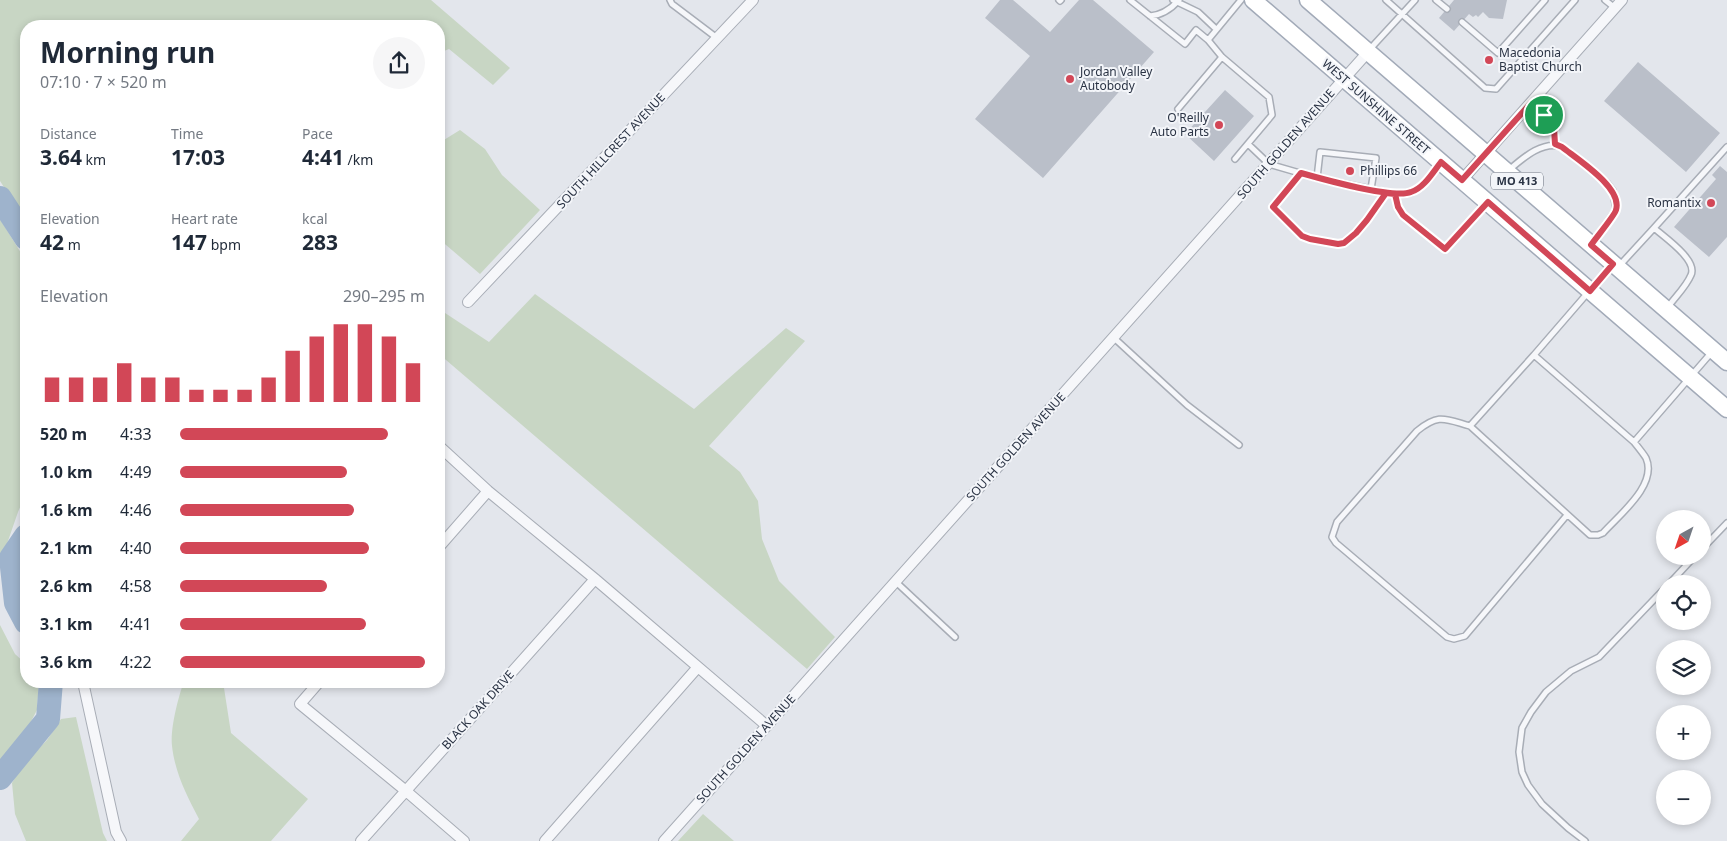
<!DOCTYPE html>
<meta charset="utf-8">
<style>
:root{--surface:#fff;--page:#f6f6f7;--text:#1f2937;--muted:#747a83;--accent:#d24757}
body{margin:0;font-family:"Noto Sans",sans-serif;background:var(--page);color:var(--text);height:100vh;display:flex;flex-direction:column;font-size:19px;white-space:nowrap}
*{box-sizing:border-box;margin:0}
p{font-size:16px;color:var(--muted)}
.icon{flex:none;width:28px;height:28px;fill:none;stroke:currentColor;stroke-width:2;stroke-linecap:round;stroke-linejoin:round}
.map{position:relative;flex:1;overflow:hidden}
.details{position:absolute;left:20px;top:20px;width:425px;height:668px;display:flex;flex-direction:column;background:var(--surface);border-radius:20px;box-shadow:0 2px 8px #0003}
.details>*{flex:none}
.needle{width:32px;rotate:220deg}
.fabs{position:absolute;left:1656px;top:510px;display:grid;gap:10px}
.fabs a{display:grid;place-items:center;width:55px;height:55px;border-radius:50%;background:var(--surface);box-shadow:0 2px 8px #0003;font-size:25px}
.pin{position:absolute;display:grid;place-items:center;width:42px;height:42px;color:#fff;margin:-21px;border:2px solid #fff;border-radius:50%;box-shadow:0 1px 5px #0007}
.round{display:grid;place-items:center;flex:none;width:52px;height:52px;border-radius:26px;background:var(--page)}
.head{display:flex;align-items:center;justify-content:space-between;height:85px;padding:0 20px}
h1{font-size:28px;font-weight:700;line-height:38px}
.stats{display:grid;grid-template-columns:repeat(3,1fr);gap:8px;height:85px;padding:5px 20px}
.stats div{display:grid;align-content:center}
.stats b{font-size:21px;font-weight:700}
.stats small{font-size:14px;font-weight:400}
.stats p{font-size:14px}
.chart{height:140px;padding:10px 20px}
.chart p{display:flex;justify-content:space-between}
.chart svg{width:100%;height:90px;margin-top:5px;stroke:var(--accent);stroke-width:6}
ul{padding:0 20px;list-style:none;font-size:16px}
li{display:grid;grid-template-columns:80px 60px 1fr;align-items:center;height:38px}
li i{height:12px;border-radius:6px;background:var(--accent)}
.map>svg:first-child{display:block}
.green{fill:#c8d6c4}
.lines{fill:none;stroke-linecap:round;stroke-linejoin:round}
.river{stroke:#9eb3cc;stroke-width:24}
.building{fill:#babfc9}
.service-casing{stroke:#a8adb6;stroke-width:8}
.minor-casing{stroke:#a8adb6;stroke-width:12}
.primary-casing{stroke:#a2aab8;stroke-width:19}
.service{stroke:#f6f7fa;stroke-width:5}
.minor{stroke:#f6f7fa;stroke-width:10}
.primary{stroke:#fff;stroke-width:16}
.route-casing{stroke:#fff;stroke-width:10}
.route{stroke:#d24757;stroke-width:6}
.poi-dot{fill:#d24757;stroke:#f3f5f9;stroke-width:2}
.labels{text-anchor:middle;stroke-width:4;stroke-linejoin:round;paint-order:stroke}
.shield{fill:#f3f5f9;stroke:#666d7a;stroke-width:1}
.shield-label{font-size:11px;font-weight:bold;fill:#2a3344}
.poi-label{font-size:12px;fill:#2a3344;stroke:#f3f5f9;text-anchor:start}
.street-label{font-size:12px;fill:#2a3344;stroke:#f3f5f9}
</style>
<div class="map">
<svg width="1727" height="841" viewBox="0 0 1727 841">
<rect width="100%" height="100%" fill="#e3e6ec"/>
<path class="green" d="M0,0H431L510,68L493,85L449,49L439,53V26H26V221L0,181Z
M460,130L485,149L502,175L540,210L480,274L439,239V143Z
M0,219L26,261V494L18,512L0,564Z
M535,294L694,409L786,328L805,341L709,446L740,472L758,501L762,539L779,581L835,637L807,669L439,354V309L489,342Z
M0,625L15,654L26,664V681H39L37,710L25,733L0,764Z
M184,681H229L224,688L231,733L308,799L271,841H181L199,819C187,796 175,773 172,746C170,729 178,698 184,681Z
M76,717L103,833L107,841H26L15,814L12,783L22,766L47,740L61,719Z
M703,814L734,841H678Z"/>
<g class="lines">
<path class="river" d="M0,198L26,238
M26,536L11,558L16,603L26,622
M0,778L48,719L51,681"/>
</g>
<path class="building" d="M1000,0H1013L1050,32L1079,0H1093L1154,52L1043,178L975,119L1030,56L985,18Z
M1454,0H1507L1503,19L1489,18L1483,12L1478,17L1476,15L1473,17L1469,14L1454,31L1439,18Z
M1638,62L1720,133L1686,172L1604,101Z
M1225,90L1254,116L1214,161L1185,134Z
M1720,166L1727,172V237L1709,257L1674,227L1716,179L1712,175Z"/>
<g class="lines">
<defs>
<path id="service" d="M670,0L672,4L717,38
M1059,0L1060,1L1061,0
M1130,0L1185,44L1196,30L1208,40L1241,0
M1173,0L1198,12L1216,29
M1386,0L1485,88L1496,89L1575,0
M1436,0L1447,9
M1605,0L1615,8
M1150,16C1162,15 1171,9 1179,0
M1462,22L1498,53L1545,0
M1208,40L1222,57L1269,97L1272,115L1235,159
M1370,49L1415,0
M1531,103L1544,115L1554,128L1555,144
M1178,109L1222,57
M1248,144L1269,164L1317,178L1395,194L1411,193L1420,188L1439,165
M1509,170C1524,157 1543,140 1563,147L1607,183L1613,191L1616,210L1592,243
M1301,173L1273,207L1302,236L1310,239L1337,244L1344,243L1356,233L1367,220L1386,193
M1317,178L1320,152L1376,158L1371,189
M1395,194L1398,207L1403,215L1445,249L1486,204
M1654,228L1727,147
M1620,265L1654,228C1664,237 1698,260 1691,275C1686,287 1675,297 1668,307
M1611,266L1534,355L1634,442L1711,353
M1113,337L1187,405L1239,445
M1534,355L1470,426L1590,535H1598L1603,533C1619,515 1658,485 1646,458C1643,453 1638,447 1634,442
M1470,426C1445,419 1439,413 1417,431L1337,522L1332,537L1336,543L1447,637L1454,639L1465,636L1567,515
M1702,549L1727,523
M896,582L955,637
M1669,584L1695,556
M1585,841L1568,828L1542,804L1528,785L1522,772L1519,752L1522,728L1531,712L1546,692L1571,671L1599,657L1665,588"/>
<path id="minor" d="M1462,180L1622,0
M468,302L753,0
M439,446L488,491L595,579L767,726
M439,547L488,491
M320,681L300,704L406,791L464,841
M83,682L116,832L121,841
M361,841L595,579
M545,841L698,667
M664,841L1368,52"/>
<path id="primary" d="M1253,0L1727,409
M1308,0L1727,362"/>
</defs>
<use href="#service" class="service-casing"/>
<use href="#minor" class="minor-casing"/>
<use href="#primary" class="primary-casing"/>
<use href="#service" class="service"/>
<use href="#minor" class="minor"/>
<use href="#primary" class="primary"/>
</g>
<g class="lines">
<defs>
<path id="route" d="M1544,115L1531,103L1462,180L1441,162C1433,172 1424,188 1411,192C1394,199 1322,179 1301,173L1273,207L1302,236L1310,239L1338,244L1344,243L1356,233L1367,220L1386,193L1395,194L1398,207L1403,215L1445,249L1488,202L1590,291L1613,264L1591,245C1595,239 1615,215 1616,210C1623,188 1577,159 1562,147L1555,144L1554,128L1544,115"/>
</defs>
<use href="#route" class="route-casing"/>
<use href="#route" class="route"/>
</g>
<g class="poi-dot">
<circle cx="1489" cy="60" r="5"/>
<circle cx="1070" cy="79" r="5"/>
<circle cx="1219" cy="125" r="5"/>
<circle cx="1350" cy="171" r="5"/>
<circle cx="1711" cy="203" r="5"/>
</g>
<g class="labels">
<rect class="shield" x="1491" y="172.5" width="52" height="17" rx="4"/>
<g class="shield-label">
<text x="1517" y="185">MO 413</text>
</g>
<g class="poi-label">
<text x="1499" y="57">Macedonia<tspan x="1499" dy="14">Baptist Church</tspan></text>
<text x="1080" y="76">Jordan Valley<tspan x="1080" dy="14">Autobody</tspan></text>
<text x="1209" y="122" text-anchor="end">O'Reilly<tspan x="1209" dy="14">Auto Parts</tspan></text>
<text x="1360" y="175">Phillips 66</text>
<text x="1701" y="207" text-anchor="end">Romantix</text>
</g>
<g class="street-label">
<text transform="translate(1376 107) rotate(41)" y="4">WEST SUNSHINE STREET</text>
<text transform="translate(1286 144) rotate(-49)" y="4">SOUTH GOLDEN AVENUE</text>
<text transform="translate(611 151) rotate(-47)" y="4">SOUTH HILLCREST AVENUE</text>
<text transform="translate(1016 447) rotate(-48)" y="4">SOUTH GOLDEN AVENUE</text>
<text transform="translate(478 710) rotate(-48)" y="4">BLACK OAK DRIVE</text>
<text transform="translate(746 749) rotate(-48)" y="4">SOUTH GOLDEN AVENUE</text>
</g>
</g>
</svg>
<div class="fabs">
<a><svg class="needle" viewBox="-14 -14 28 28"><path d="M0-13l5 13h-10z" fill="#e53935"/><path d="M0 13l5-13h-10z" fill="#747a83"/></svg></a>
<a><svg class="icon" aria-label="locate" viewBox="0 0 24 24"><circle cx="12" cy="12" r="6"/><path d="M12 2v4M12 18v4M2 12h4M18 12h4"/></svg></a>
<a><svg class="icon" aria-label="layers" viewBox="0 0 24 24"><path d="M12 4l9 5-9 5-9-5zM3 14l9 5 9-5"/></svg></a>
<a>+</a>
<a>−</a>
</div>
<div class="pin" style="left:1544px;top:115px;background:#1e9e55"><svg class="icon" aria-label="arrive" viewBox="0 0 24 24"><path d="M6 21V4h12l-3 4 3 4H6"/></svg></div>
<section class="details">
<div class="head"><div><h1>Morning run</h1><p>07:10 · 7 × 520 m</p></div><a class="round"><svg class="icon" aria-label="share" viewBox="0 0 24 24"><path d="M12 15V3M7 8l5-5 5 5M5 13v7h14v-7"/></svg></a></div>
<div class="stats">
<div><p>Distance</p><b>3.64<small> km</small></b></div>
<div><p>Time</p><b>17:03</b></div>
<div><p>Pace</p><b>4:41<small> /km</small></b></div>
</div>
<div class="stats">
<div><p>Elevation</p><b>42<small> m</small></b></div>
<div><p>Heart rate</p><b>147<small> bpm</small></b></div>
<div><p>kcal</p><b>283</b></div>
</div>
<div class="chart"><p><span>Elevation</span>290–295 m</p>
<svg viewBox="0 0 160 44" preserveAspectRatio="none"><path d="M5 44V32M15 44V32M25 44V32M35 44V25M45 44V32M55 44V32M65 44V38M75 44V38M85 44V38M95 44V32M105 44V19M115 44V12M125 44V6M135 44V6M145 44V12M155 44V25"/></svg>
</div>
<ul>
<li><b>520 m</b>4:33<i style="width:85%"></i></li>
<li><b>1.0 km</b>4:49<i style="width:68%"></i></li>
<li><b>1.6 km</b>4:46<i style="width:71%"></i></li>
<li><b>2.1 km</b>4:40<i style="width:77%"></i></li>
<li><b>2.6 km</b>4:58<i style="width:60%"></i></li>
<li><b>3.1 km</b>4:41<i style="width:76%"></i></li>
<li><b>3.6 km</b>4:22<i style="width:100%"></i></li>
</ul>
</section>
</div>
